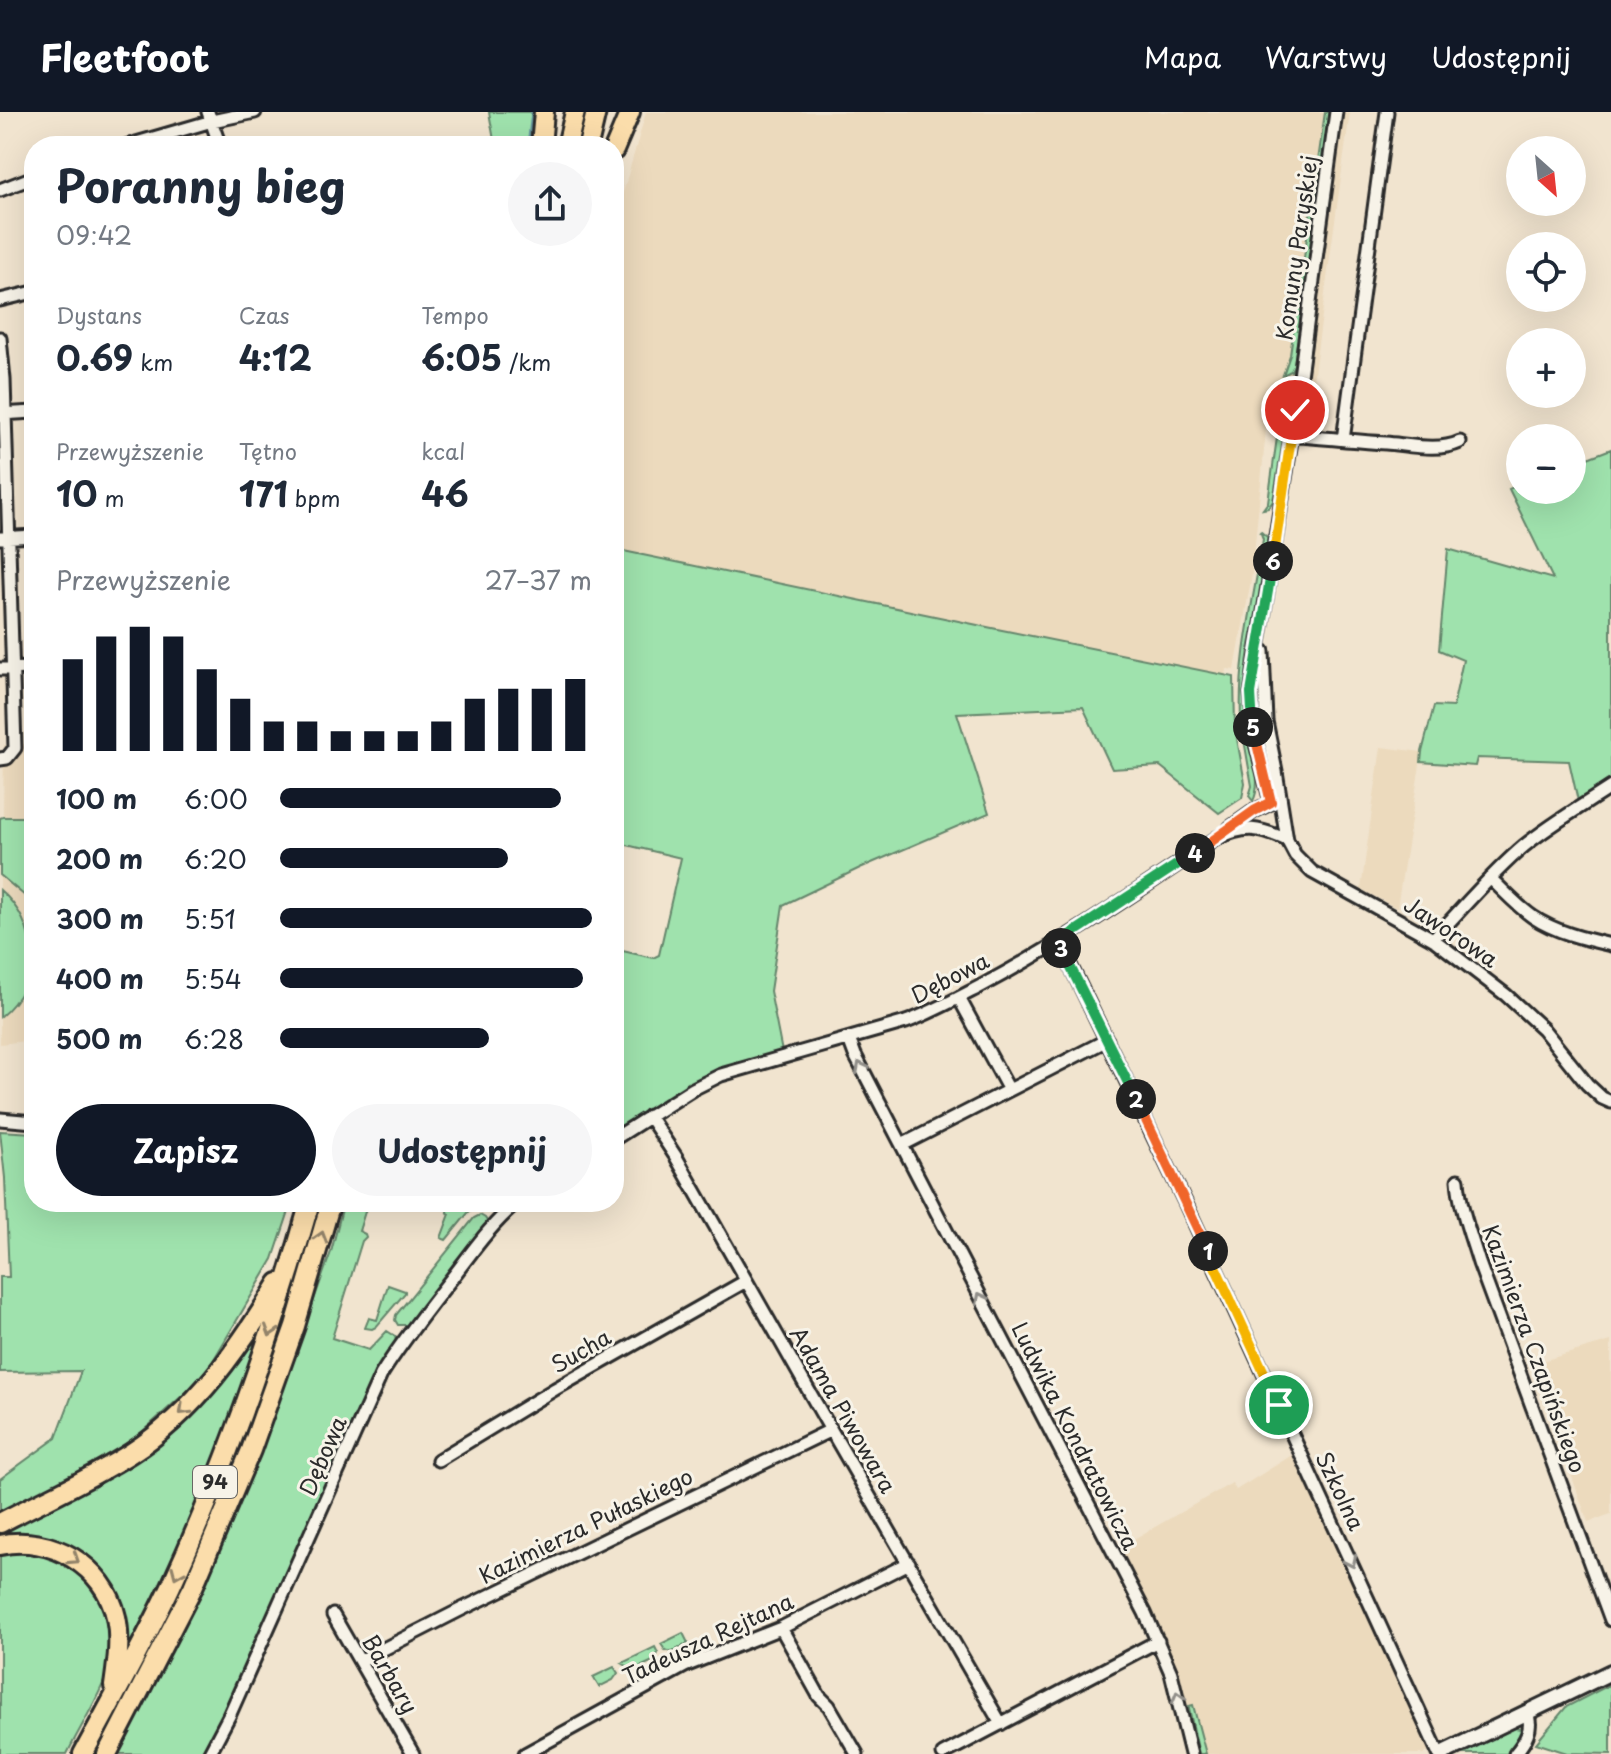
<!DOCTYPE html>
<html lang="pl">
<meta charset="utf-8">
<style>
:root{--surface:#fff;--page:#f6f6f7;--text:#1f2937;--muted:#747a83;--accent:#111827}
body{margin:0;font-family:"Playpen Sans",sans-serif;background:var(--page);color:var(--text);height:100vh;display:flex;flex-direction:column;font-size:30px;white-space:nowrap}
*{box-sizing:border-box;margin:0}
p{font-size:26px;color:var(--muted)}
.icon{flex:none;width:44px;height:44px;fill:none;stroke:currentColor;stroke-width:2;stroke-linecap:round;stroke-linejoin:round}
.map{position:relative;flex:1;overflow:hidden}
.sheet{position:absolute;left:24px;top:24px;width:600px;height:1076px;display:flex;flex-direction:column;background:var(--surface);border-radius:32px;box-shadow:0 8px 32px #0002}
.sheet>*{flex:none}
.needle{width:52px;rotate:153deg}
.tools{position:absolute;left:1506px;top:24px;display:grid;gap:16px}
.tools a{display:grid;place-items:center;width:80px;height:80px;border-radius:50%;background:var(--surface);box-shadow:0 8px 32px #0002;font-size:40px}
.pin{position:absolute;display:grid;place-items:center;width:68px;height:68px;color:#fff;margin:-34px;border:4px solid #fff;border-radius:50%;box-shadow:0 2px 8px #0007}
.km{position:absolute;width:40px;height:40px;margin:-20px;border-radius:50%;background:#222;color:#fff;font-size:22px;line-height:40px;text-align:center}
.round{display:grid;place-items:center;flex:none;width:84px;height:84px;border-radius:42px;background:var(--page)}
.head{display:flex;align-items:center;justify-content:space-between;height:136px;padding:0 32px}
h1{font-size:44px;font-weight:700;line-height:60px}
.stats{display:grid;grid-template-columns:repeat(3,1fr);gap:12px;height:136px;padding:8px 32px}
.stats div{display:grid;align-content:center}
.stats b{font-size:34px;font-weight:700}
.stats small{font-size:22px;font-weight:400}
.stats p{font-size:22px}
.chart{height:224px;padding:16px 32px}
.chart p{display:flex;justify-content:space-between}
.chart svg{width:100%;height:144px;margin-top:8px;stroke:var(--accent);stroke-width:6}
.action{display:flex;gap:16px;margin-top:auto;padding:16px 32px}
.action a{flex:1;height:92px;border-radius:48px;background:var(--accent);color:#fff;font-size:32px;font-weight:700;line-height:92px;text-align:center}
.action a+a{background:var(--page);color:var(--text)}
ul{padding:0 32px;list-style:none;font-size:26px}
li{display:grid;grid-template-columns:128px 96px 1fr;align-items:center;height:60px}
li i{height:20px;border-radius:10px;background:var(--accent)}
header{display:flex;align-items:center;gap:48px;box-sizing:border-box;height:112px;padding:0 40px;background:var(--accent);color:#fff}
header strong{font-size:38px}
nav{display:flex;gap:44px;margin-inline-start:auto;font-size:28px}
.map>svg:first-child{display:block}
.built{fill:#ecdabd}
.green{fill:#9fe2ad;stroke:#65866c;stroke-width:2}
.lines{fill:none;stroke-linecap:round;stroke-linejoin:round}
.stream{stroke:#66969e;stroke-width:3}
.minor-casing{stroke:#2b2b2b;stroke-width:17}
.tertiary-casing{stroke:#2b2b2b;stroke-width:20}
.primary-casing{stroke:#2b2b2b;stroke-width:24}
.minor{stroke:#f7f3e8;stroke-width:11}
.tertiary{stroke:#f7f3e8;stroke-width:14}
.primary{stroke:#fbddab;stroke-width:18}
.oneway{stroke:#918f8a}
.oneway2{stroke:#93846b}
.split-1-casing{stroke:#fff;stroke-width:16}
.split-2-casing{stroke:#fff;stroke-width:16}
.split-3-casing{stroke:#fff;stroke-width:16}
.split-4-casing{stroke:#fff;stroke-width:16}
.split-5-casing{stroke:#fff;stroke-width:16}
.split-6-casing{stroke:#fff;stroke-width:16}
.split-7-casing{stroke:#fff;stroke-width:16}
.split-1{stroke:#f5b400;stroke-width:10}
.split-2{stroke:#f0652b;stroke-width:10}
.split-3{stroke:#22a559;stroke-width:10}
.split-4{stroke:#22a559;stroke-width:10}
.split-5{stroke:#f0652b;stroke-width:10}
.split-6{stroke:#22a559;stroke-width:10}
.split-7{stroke:#f5b400;stroke-width:10}
.labels{text-anchor:middle;stroke-width:6;stroke-linejoin:round;paint-order:stroke}
.shield{fill:#f7f3e8;stroke:#686764;stroke-width:2}
.shield-label{font-size:20px;font-weight:bold;fill:#2b2b2b}
.street-label{font-size:22px;fill:#2b2b2b;stroke:#f7f3e8}
</style>
<header>
<strong>Fleetfoot</strong>
<nav><a>Mapa</a><a>Warstwy</a><a>Udostępnij</a></nav>
</header>
<div class="map">
<svg width="1611" height="1642" viewBox="0 0 1611 1642">
<rect width="100%" height="100%" fill="#f1e4cf"/>
<filter id="ink" filterUnits="userSpaceOnUse"><feTurbulence type="fractalNoise" baseFrequency=".0125" numOctaves="2"/><feDisplacementMap in="SourceGraphic" scale="16" xChannelSelector="R" yChannelSelector="G"/><feConvolveMatrix kernelMatrix="1 2 1 2 8 2 1 2 1" color-interpolation-filters="sRGB"/></filter>
<g filter="url(#ink)">
<path class="built" d="M646,0H1350L1307,312L1267,308L1252,462L1235,558L1227,557L1226,564L614,439V112Z
M34,632V705H3L4,633Z
M1381,635L1422,640L1397,796L1361,777Z
M29,734H34V928L0,932V763L24,784Z
M1611,1229V1402L1588,1410L1532,1252Z
M1292,1343L1297,1344L1430,1634V1638L1423,1642H1196L1177,1563L1159,1519L1118,1436L1232,1371L1236,1378Z"/>
<path class="green" d="M489,0H533L529,34H495Z
M1325,0H1330L1294,253L1291,259L1283,263L1290,243Z
M1284,301L1287,302L1273,389L1268,396L1263,397L1268,390L1280,304Z
M1611,337V667L1578,689L1569,649L1477,646L1475,654L1421,650L1422,640L1434,594L1453,595L1463,548L1439,538L1448,437L1553,467L1509,377L1520,372V378H1572V352Z
M1260,419L1267,425C1267,463 1256,500 1249,538C1245,560 1245,584 1246,607H1241C1238,546 1254,487 1263,427Z
M614,437L992,516L1234,565L1235,616L1245,671L1242,686L1219,701L1160,654L1112,657L1083,595L957,601L989,701L860,756L783,793L770,879L782,940L719,958L702,965L614,1021V837L653,846L659,843L681,746L614,730Z
M1242,616H1247C1251,637 1263,670 1253,689L1249,684L1252,674Z
M3,705H34V734L29,735L25,784L0,763V706Z
M0,778C40,812 42,871 0,905Z
M0,1019L34,1021V1090H292L273,1147L204,1264L124,1336L0,1401V1367L56,1326L81,1259L0,1260V1165H9L5,1066Z
M344,1090H368L359,1119L365,1122L366,1125L362,1129L332,1226L369,1238L387,1219L395,1224L396,1230L375,1264L365,1284L220,1607L201,1642H118L193,1497L258,1345L331,1140Z
M450,1090H467L473,1095L446,1128L441,1126L450,1102L447,1100Z
M480,1103L485,1106L487,1109L485,1117L409,1213H398L395,1208L396,1203L474,1106Z
M388,1173L405,1179V1181L376,1215L372,1217L365,1216L369,1206L377,1208Z
M275,1184L231,1318L158,1486L126,1547L98,1458L0,1427V1415L130,1346Z
M13,1439C25,1440 39,1440 50,1444C95,1460 123,1512 108,1559C98,1588 80,1615 67,1642H0V1441Z
M683,1521L688,1531L672,1540L665,1538L661,1532Z
M655,1535L658,1541L655,1548L634,1558L622,1551Z
M614,1555L618,1561L613,1568L599,1575L593,1565Z
M1611,1572V1642L1567,1641L1536,1631L1566,1595Z
M1193,1593L1206,1642H1199L1189,1596V1594Z
M1515,1616L1520,1617L1523,1621L1521,1625L1507,1642H1460Z"/>
<g class="lines">
<path class="stream" d="M528,34L532,0"/>
<defs>
<path id="minor" d="M208,0L220,34
M126,34L212,9L255,0
M0,78L34,65
M0,188L34,180
M0,226L4,267L15,636L7,646L0,647
M0,302L34,300
M1292,323C1323,326 1355,329 1386,331C1409,333 1439,340 1460,330
M1343,328L1387,0
M0,426L34,424
M1263,539L1266,609L1276,659L1287,728L1295,743L1312,760L1433,827L1506,883L1543,917L1587,972L1602,986L1611,990
M0,557L34,556
M1271,690L1255,628L1251,581L1292,323L1336,0
M1230,716L1254,699L1277,688
M1490,766C1504,779 1517,794 1533,805C1555,820 1585,827 1611,833
M1433,827C1463,796 1491,762 1524,734C1551,712 1582,694 1611,675
M1059,830L1185,1090L1439,1642
M959,886L1009,978
M849,927L855,943L1145,1501L1171,1561L1191,1642
M649,1004L676,1045L831,1318L1001,1612
M0,1007L34,1010
M614,1027L693,977L721,963L906,910C933,900 958,886 983,873C1064,830 1140,777 1217,726C1246,713 1258,715 1287,728
M902,1033L1107,928
M1458,1068C1460,1097 1471,1124 1479,1151L1611,1508
M438,1348L555,1277L746,1169
M333,1503L413,1642
M781,1516L819,1584L829,1594L857,1642
M360,1549L460,1498L831,1318
M209,1642L229,1604L381,1263C402,1229 427,1198 452,1166C472,1140 492,1111 518,1090
M525,1642L685,1554L781,1516L909,1451
M943,1642L1158,1529
M1515,1642C1525,1630 1534,1616 1527,1601"/>
<path id="tertiary" d="M1441,1642L1611,1560"/>
<path id="primary" d="M541,34L544,0
M567,34L575,0
M588,34L596,0
M614,38L630,0
M0,1411C43,1388 89,1368 131,1341C196,1299 239,1236 279,1171
M0,1433C50,1422 105,1454 116,1505C121,1528 117,1552 114,1574
M83,1642C113,1587 144,1531 171,1474C228,1350 273,1221 310,1090
M107,1642L193,1475L251,1338L295,1214L331,1090"/>
</defs>
<use href="#minor" class="minor-casing"/>
<use href="#tertiary" class="tertiary-casing"/>
<use href="#primary" class="primary-casing"/>
<use href="#minor" class="minor"/>
<use href="#tertiary" class="tertiary"/>
<use href="#primary" class="primary"/>
</g>
<defs><path id="oneway-chevron" d="M-2-3.5L2.5 0L-2 3.5" fill="none" stroke-width="1.6" stroke-linecap="round" stroke-linejoin="round" transform="scale(2)"/></defs>
<g class="oneway">
<use href="#oneway-chevron" transform="translate(861 955) rotate(-117)"/>
<use href="#oneway-chevron" transform="translate(981 1186) rotate(-117)"/>
<use href="#oneway-chevron" transform="translate(1351 1450) rotate(65)"/>
<use href="#oneway-chevron" transform="translate(1178 1585) rotate(-106)"/>
</g>
<g class="oneway2">
<use href="#oneway-chevron" transform="translate(321 1125) rotate(-73)"/>
<use href="#oneway-chevron" transform="translate(271 1219) rotate(108)"/>
<use href="#oneway-chevron" transform="translate(184 1298) rotate(136)"/>
<use href="#oneway-chevron" transform="translate(74 1447) rotate(33)"/>
<use href="#oneway-chevron" transform="translate(177 1461) rotate(113)"/>
</g>
</g>
<g class="lines" filter="url(#ink)">
<defs>
<path id="split-1" d="M1208,1139L1279,1293"/>
<path id="split-2" d="M1136,987L1208,1139"/>
<path id="split-3" d="M1061,836L1136,987"/>
<path id="split-4" d="M1061,836L1059,830L1195,741"/>
<path id="split-5" d="M1195,741L1254,699L1271,690L1253,615"/>
<path id="split-6" d="M1253,615L1251,581L1273,449"/>
<path id="split-7" d="M1273,449L1295,298"/>
</defs>
<use href="#split-1" class="split-1-casing"/>
<use href="#split-2" class="split-2-casing"/>
<use href="#split-3" class="split-3-casing"/>
<use href="#split-4" class="split-4-casing"/>
<use href="#split-5" class="split-5-casing"/>
<use href="#split-6" class="split-6-casing"/>
<use href="#split-7" class="split-7-casing"/>
<use href="#split-1" class="split-1"/>
<use href="#split-2" class="split-2"/>
<use href="#split-3" class="split-3"/>
<use href="#split-4" class="split-4"/>
<use href="#split-5" class="split-5"/>
<use href="#split-6" class="split-6"/>
<use href="#split-7" class="split-7"/>
</g>
<g class="labels">
<rect class="shield" x="193" y="1354" width="44" height="32" rx="6"/>
<g class="shield-label">
<text x="215" y="1377">94</text>
</g>
<g class="street-label">
<text transform="translate(1297 136) rotate(-82)" y="8">Komuny Paryskiej</text>
<text transform="translate(1451 820) rotate(34)" y="8">Jaworowa</text>
<text transform="translate(950 866) rotate(-27)" y="8">Dębowa</text>
<text transform="translate(1534 1237) rotate(70)" y="8">Kazimierza Czapińskiego</text>
<text transform="translate(581 1239) rotate(-30)" y="8">Sucha</text>
<text transform="translate(843 1298) rotate(60)" y="8">Adama Piwowara</text>
<text transform="translate(1075 1324) rotate(63)" y="8">Ludwika Kondratowicza</text>
<text transform="translate(323 1344) rotate(-66)" y="8">Dębowa</text>
<text transform="translate(1340 1379) rotate(65)" y="8">Szkolna</text>
<text transform="translate(586 1414) rotate(-26)" y="8">Kazimierza Pułaskiego</text>
<text transform="translate(708 1527) rotate(-25)" y="8">Tadeusza Rejtana</text>
<text transform="translate(390 1562) rotate(60)" y="8">Barbary</text>
</g>
</g>
</svg>
<div class="tools">
<a><svg class="needle" viewBox="-14 -14 28 28"><path d="M0-13l5 13h-10z" fill="#e53935"/><path d="M0 13l5-13h-10z" fill="#747a83"/></svg></a>
<a><svg class="icon" aria-label="locate" viewBox="0 0 24 24"><circle cx="12" cy="12" r="6"/><path d="M12 2v4M12 18v4M2 12h4M18 12h4"/></svg></a>
<a>+</a>
<a>−</a>
</div>
<div class="pin" style="left:1279px;top:1293px;background:#1e9e55"><svg class="icon" aria-label="arrive" viewBox="0 0 24 24"><path d="M6 21V4h12l-3 4 3 4H6"/></svg></div>
<div class="pin" style="left:1295px;top:298px;background:#d93025"><svg class="icon" aria-label="check" viewBox="0 0 24 24"><path d="M5 12l5 5 9-10"/></svg></div>
<b class="km" style="left:1208px;top:1139px">1</b>
<b class="km" style="left:1136px;top:987px">2</b>
<b class="km" style="left:1061px;top:836px">3</b>
<b class="km" style="left:1195px;top:741px">4</b>
<b class="km" style="left:1253px;top:615px">5</b>
<b class="km" style="left:1273px;top:449px">6</b>
<section class="sheet">
<div class="head"><div><h1>Poranny bieg</h1><p>09:42</p></div><a class="round"><svg class="icon" aria-label="share" viewBox="0 0 24 24"><path d="M12 15V3M7 8l5-5 5 5M5 13v7h14v-7"/></svg></a></div>
<div class="stats">
<div><p>Dystans</p><b>0.69<small> km</small></b></div>
<div><p>Czas</p><b>4:12</b></div>
<div><p>Tempo</p><b>6:05<small> /km</small></b></div>
</div>
<div class="stats">
<div><p>Przewyższenie</p><b>10<small> m</small></b></div>
<div><p>Tętno</p><b>171<small> bpm</small></b></div>
<div><p>kcal</p><b>46</b></div>
</div>
<div class="chart"><p><span>Przewyższenie</span>27–37 m</p>
<svg viewBox="0 0 160 44" preserveAspectRatio="none"><path d="M5 44V16M15 44V9M25 44V6M35 44V9M45 44V19M55 44V28M65 44V35M75 44V35M85 44V38M95 44V38M105 44V38M115 44V35M125 44V28M135 44V25M145 44V25M155 44V22"/></svg>
</div>
<ul>
<li><b>100 m</b>6:00<i style="width:90%"></i></li>
<li><b>200 m</b>6:20<i style="width:73%"></i></li>
<li><b>300 m</b>5:51<i style="width:100%"></i></li>
<li><b>400 m</b>5:54<i style="width:97%"></i></li>
<li><b>500 m</b>6:28<i style="width:67%"></i></li>
</ul>
<div class="action"><a>Zapisz</a><a>Udostępnij</a></div>
</section>
</div>
